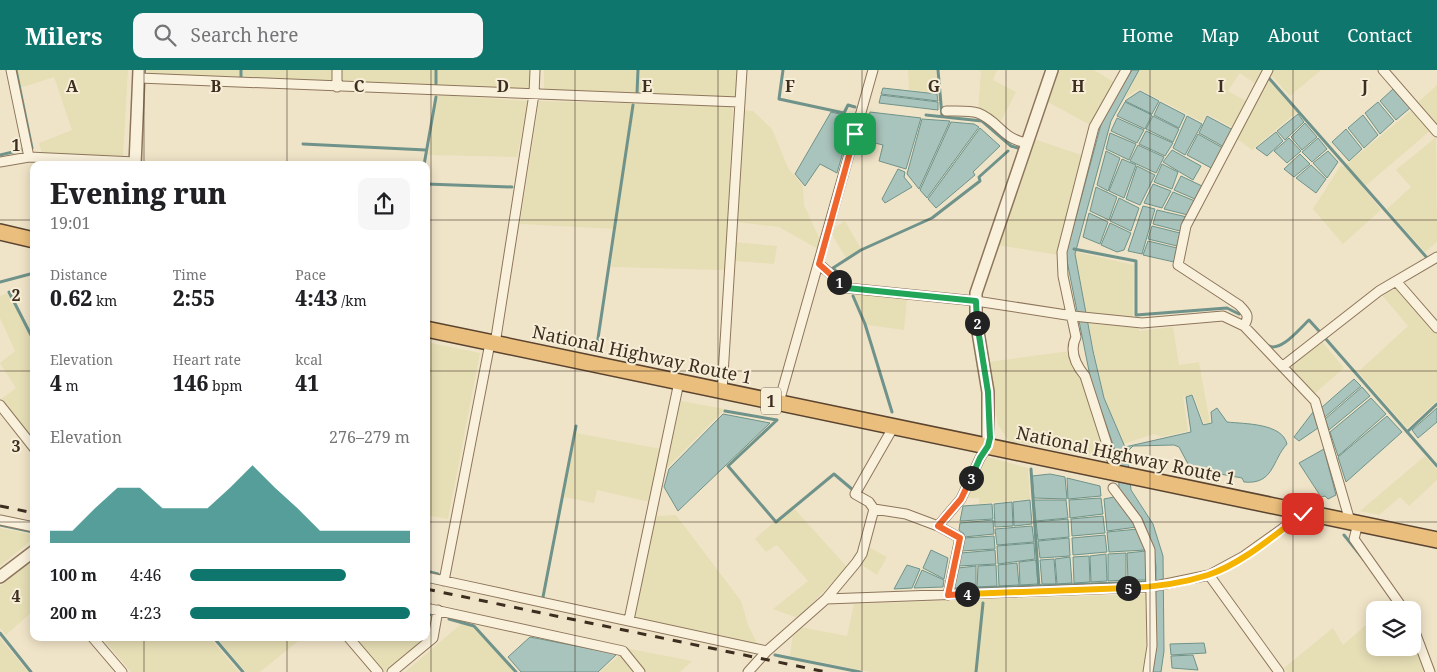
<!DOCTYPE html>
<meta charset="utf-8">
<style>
:root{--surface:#fff;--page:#f6f6f6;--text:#202124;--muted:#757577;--accent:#0f766e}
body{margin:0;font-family:"Noto Serif",serif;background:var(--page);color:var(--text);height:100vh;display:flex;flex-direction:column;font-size:19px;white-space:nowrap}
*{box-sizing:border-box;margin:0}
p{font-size:16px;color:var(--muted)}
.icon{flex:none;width:28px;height:28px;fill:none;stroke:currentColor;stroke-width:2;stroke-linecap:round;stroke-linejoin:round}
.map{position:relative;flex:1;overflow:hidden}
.drawer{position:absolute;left:30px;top:91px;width:400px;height:480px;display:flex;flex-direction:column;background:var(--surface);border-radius:10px;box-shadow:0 2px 12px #0003}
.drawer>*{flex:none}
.fabs{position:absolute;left:1366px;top:531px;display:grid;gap:10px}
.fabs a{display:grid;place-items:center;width:55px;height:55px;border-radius:10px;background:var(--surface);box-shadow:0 2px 12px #0003;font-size:25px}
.pin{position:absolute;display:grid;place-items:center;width:42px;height:42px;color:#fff;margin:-21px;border-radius:10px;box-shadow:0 2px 8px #0006}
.km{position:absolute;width:25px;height:25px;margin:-12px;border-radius:50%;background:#222;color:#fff;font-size:14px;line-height:25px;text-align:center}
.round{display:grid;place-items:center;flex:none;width:52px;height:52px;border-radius:10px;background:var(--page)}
.overview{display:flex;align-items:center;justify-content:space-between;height:85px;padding:0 20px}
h1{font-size:28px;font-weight:800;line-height:38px}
.stats{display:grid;grid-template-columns:repeat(3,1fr);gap:8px;height:85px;padding:5px 20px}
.stats div{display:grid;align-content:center}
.stats b{font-size:21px;font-weight:800}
.stats small{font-size:14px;font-weight:400}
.stats p{font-size:14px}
.chart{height:140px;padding:10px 20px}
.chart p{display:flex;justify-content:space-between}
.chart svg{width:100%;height:90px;margin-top:5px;fill:var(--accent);opacity:.7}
ul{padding:0 20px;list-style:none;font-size:16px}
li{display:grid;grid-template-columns:80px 60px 1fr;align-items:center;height:38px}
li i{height:12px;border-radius:6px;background:var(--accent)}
header{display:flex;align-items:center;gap:30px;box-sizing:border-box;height:70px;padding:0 25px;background:var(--accent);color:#fff}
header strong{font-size:24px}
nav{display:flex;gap:28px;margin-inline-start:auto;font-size:18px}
.search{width:350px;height:45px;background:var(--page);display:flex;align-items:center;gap:12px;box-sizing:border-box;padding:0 18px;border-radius:10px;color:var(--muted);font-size:19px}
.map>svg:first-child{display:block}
.farmland{fill:#e6deb5}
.water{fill:#a9c4bc;stroke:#6f938a}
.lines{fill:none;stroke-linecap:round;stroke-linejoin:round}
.stream{stroke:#6f938a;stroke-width:3}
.minor-casing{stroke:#8d765c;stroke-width:11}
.tertiary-casing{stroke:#8d765c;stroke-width:14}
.trunk-casing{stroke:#5b4430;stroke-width:18}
.minor{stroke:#faf1dc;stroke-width:9}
.tertiary{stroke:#faf1dc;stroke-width:11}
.trunk{stroke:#eabe7c;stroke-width:15}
.rail{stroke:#3d2e20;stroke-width:3;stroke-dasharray:9 9;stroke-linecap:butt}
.split-1-casing{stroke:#fff;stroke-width:10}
.split-2-casing{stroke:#fff;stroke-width:10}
.split-3-casing{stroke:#fff;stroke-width:10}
.split-4-casing{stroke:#fff;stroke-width:10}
.split-5-casing{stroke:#fff;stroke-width:10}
.split-6-casing{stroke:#fff;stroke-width:10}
.split-1{stroke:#f0652b;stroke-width:6}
.split-2{stroke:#22a559;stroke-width:6}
.split-3{stroke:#22a559;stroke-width:6}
.split-4{stroke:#f0652b;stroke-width:6}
.split-5{stroke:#f5b400;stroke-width:6}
.split-6{stroke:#f5b400;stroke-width:6}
.grid{fill:none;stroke:#3d2e20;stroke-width:1;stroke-opacity:0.55}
.labels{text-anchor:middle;stroke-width:4;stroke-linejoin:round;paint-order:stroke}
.shield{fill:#f7eed8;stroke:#756857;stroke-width:1}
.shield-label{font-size:16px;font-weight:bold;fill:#3d2e20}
.street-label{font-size:18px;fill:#3d2e20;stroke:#f7eed8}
.grid-label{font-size:16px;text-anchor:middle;font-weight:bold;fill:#3d2e20;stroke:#f7eed8;stroke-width:4;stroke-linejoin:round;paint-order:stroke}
</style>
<header>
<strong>Milers</strong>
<div class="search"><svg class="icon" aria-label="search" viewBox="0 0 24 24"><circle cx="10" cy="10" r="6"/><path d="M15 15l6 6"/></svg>Search here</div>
<nav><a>Home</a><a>Map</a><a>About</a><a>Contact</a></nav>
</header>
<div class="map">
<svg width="1437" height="602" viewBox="0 0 1437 602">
<rect width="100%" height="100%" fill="#f0e4c8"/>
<path class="farmland" d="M17,0H128L123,87L42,84L39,73L72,60L54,7L20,18Z
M148,0H333V11L330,13L148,5Z
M342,0H530V16L527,19L346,14L341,10Z
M544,0H738L736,26L734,29L544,20Z
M908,0H936L939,23L909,20Z
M979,0H997L993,10L1016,22L999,55L978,40L981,2Z
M1059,0H1094L1114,12L1090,55L1048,32Z
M1139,0H1264L1257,15L1240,3L1228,21L1248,32L1235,59L1207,44L1202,52L1139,19L1125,28Z
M1272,0H1321L1290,26L1270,4Z
M1267,8L1297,42L1252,80L1236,68Z
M1437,15V56L1417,33Z
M438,25L528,31L517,87L428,85Z
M539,31L730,36L733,40L725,200L611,197L616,159L520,154Z
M1413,39L1431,60L1363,118L1381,140L1343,174L1313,139L1341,95L1343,97Z
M743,40L753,41L772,59L788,98L803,116L804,135L820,170L818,179L779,157L736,152Z
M1436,67L1437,172L1425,182L1387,139L1411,117L1396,100Z
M1034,69L1084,86L1058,185L997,175Z
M845,151L861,179L846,188L830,161Z
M733,172L777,176L774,194L733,191Z
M1076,182L1134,195L1133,248L1086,242L1075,191Z
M1397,219L1437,265V331L1407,358L1358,302L1408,256L1381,224Z
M10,222L28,257L34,254V372L0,330L16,318L0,293L15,281L0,248V226Z
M852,223L907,228L904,260L867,255Z
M1088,253L1138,258L1139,261L1173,257L1179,295L1199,292L1210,353L1204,354L1193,324L1183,327L1188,361L1162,367L1154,364L1123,374L1104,328Z
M1320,269L1344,298L1314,324L1290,300L1291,293Z
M426,272L480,283L448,449L426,445Z
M1070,281L1083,309L1108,390L1009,371L998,355L988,292Z
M681,331L725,339L666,399Z
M576,363L661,379L650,432L597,420L594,433L564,427Z
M1425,386L1437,400V410L1409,436L1400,427L1379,445L1360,441Z
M987,387L1028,398L1030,429L979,434V428H966Z
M792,436L847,497L798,548L773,539L808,511L777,475L766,482L755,469Z
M676,445L741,531L748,555L758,575L635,548L655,446Z
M0,458L34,465V468L0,496Z
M867,476L887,487L877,505L862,495Z
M34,489V540L6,565L0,558V516Z
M1145,524L1147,567L1144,602H871L790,586L793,563L800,557L847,566L854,534Z
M426,547L432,548L428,566L384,602L352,568H426Z
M1375,547V578H1412L1413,569L1424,602H1287L1284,598L1333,558L1343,575Z
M461,554L473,556L514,602H405Z
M0,568L28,602H0Z
M102,568H210L239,602H131Z
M217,568H302L260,602H246Z
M625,578L692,591L680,602H644Z
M621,584L636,602H600Z"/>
<path class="water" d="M1132,0H1139L1111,51L1075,184L1093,281L1104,328L1125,377L1191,362L1186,327L1192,325L1203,355L1212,353L1211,342L1217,338L1227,352C1245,354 1282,353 1287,374C1272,390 1274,415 1244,412L1242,408L1220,404L1201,407L1194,405L1179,377L1174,375L1133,376L1127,382L1131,420L1153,454L1163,486L1164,581L1161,602H1152L1155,576L1156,496L1153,477L1142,448L1119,418L1118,389L1091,311L1067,191L1066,184L1103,47Z
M883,18L937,24L938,31L881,24Z
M1393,19L1410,38L1396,50L1380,31Z
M1140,21L1159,31L1152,44L1125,31Z
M881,25L938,32V40L879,33Z
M1125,32L1152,45L1145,59L1117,46Z
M1160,32L1185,45L1179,58L1154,45Z
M1378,32L1394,51L1380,64L1365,43Z
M831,42L853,47L837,103L820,94L805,116L795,104Z
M870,42L921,48L906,99L879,91L883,75L863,70Z
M1298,44L1304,52L1285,70L1277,61Z
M1363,45L1378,65L1364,78L1348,58Z
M1153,46L1179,59L1173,72L1146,59Z
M1187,46L1202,54L1185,85L1173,78Z
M1207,46L1233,60L1224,77L1199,63Z
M1117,48L1144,60L1137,73L1111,61Z
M922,49L950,51L919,119L907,104Z
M951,52L974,54L979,57L927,128L920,120Z
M1305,53L1317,67L1302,80L1291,67Z
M980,58L1000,76L973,102L975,105L936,138L928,129Z
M1346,59L1362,79L1349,91L1332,72Z
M1146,61L1173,73L1165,86L1139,74Z
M1276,62L1283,71L1267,86L1256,78Z
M1110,63L1136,74L1129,90L1106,79Z
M1198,64L1223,78L1213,99L1187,85Z
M1289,68L1301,81L1287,93L1274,81Z
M1318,68L1327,79L1312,92L1302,82Z
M1138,75L1164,87L1156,103L1130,91Z
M1172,80L1201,96L1193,110L1163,92Z
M1106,81L1120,88L1108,121L1097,115Z
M1328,81L1338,92L1327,108L1313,93Z
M1300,84L1310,94L1294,107L1284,99Z
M1122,89L1136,95L1124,128L1109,121Z
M1162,94L1178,102L1172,119L1154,112Z
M1311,95L1326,109L1316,123L1296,108Z
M1137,96L1155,105L1140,135L1126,129Z
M898,99L905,102L904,107L912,117L885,133L882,129Z
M1181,106L1202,116L1195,129L1174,120Z
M1153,114L1171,121L1162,138L1144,133Z
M1096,117L1117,127L1109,150L1090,141Z
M1173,122L1195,131L1188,145L1164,139Z
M1119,128L1139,138L1131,161L1110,151Z
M1143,136L1155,139L1142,184L1128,181Z
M1157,140L1187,147L1180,161L1153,154Z
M1089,143L1108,152L1100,174L1083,167Z
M1110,153L1131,163L1124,180L1117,182L1101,175Z
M1152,156L1180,163L1177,176L1148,169Z
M1148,171L1177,178L1174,192L1143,185Z
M1354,309L1361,316L1325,347L1321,338Z
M1362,317L1370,326L1329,360L1325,349Z
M1371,328L1386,344L1338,386L1330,362Z
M1437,338V352L1418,368L1412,360Z
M1313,342L1318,358L1299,371L1294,367Z
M723,344L770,353L678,441L664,417L669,399Z
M1387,346L1402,362L1346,412L1338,387Z
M1324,379L1336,425L1328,429L1325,426L1321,427L1299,393Z
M1050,404L1065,407L1067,429L1034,428L1032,406Z
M1067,408L1100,416L1101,426L1068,429Z
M1114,427L1137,457L1107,461L1104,429Z
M1101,428L1103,444L1070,448L1069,430Z
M1030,430L1032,454L1014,456L1013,432Z
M1034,430H1066L1068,448L1036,451Z
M1012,432L1013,456L995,457L994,434Z
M992,434L993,449L960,451L963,436Z
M1103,446L1105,463L1072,466L1071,449Z
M1068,449L1069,467L1038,470L1036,452Z
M993,450L994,464L964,467V464L959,460L960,453Z
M1032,456L1034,472L997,475L995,459Z
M1138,459L1146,480L1109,482L1107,462Z
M1105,465L1107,482L1073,485L1072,468Z
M994,466L995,479L961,481L964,468Z
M1069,468L1070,486L1040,488L1038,471Z
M1034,473L1035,489L998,494L997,476Z
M931,480L948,488L944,509L923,498Z
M995,480L996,494L958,496L961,483Z
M1146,481V510H1128L1127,483Z
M1126,483V510L1108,511V484Z
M1106,484L1107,511L1091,512L1090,486Z
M1089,486L1090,512L1074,513L1073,487Z
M1070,487L1072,513L1057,514L1055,489Z
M1054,489L1056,514H1042L1040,490Z
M1036,490L1038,514L1020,515L1019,492Z
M1017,493L1019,515L999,516L998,495Z
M907,495L920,499L912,518L894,519Z
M996,495L997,516L977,517L978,496Z
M976,496V517L954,518L958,498Z
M922,500L944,510L943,517L914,518Z
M530,567L617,584L598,602H521L508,587Z
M1204,573L1206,583L1171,585L1170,574Z
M1193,585L1198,600L1172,598L1171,586Z"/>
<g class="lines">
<path class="stream" d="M16,0L32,78
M783,0L779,29L844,43L848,35L855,37
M938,0L942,46
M1268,7L1428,189
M241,8V0
M436,14V0
M637,23L638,0
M926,45L982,51L1011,76L1018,78
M303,74L426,80
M0,85L21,80
M424,95L436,27
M426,114L512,117
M1074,179L1136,191V245L1227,238L1239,244
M0,212L34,203
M847,212L833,198L861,180L932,148L980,111L979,107L1008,81
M9,222L34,271
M853,226L865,254L892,342
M1325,268L1437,396
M597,275L633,35
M1267,275C1280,284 1299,259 1309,250L1319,261
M725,341L777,350L728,396L776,452L834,404L853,420
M1407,362L1437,334
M1031,399L1039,517
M0,455L33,462
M1344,465L1365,491
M426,501L438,504
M956,519L1146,512
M543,527L576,356
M426,544L430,545
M449,549L474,556L516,602
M0,563L31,602
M214,568L243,602
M775,585L860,602
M976,602L983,533"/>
<defs>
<path id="minor" d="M11,0L29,87
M1383,0L1437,62
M139,8L739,32
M337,17V0
M946,41C956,41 969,40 978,43C999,51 1002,69 1027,73
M0,92L29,87L135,92
M819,194L847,218L976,231L1073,246L1142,253L1223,246L1244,256L1315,331L1350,451
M1396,211L1437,258
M1244,256C1250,246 1247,243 1239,235L1178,195L1186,156L1268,0
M495,274L534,24L535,0
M1283,296L1379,221L1437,187
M722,321L742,0
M779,332L873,0
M0,335L34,378
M1112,390L1085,306C1075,294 1069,281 1076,267L1063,206L1062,182L1094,57L1126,0
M1113,418L1137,450L1150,480L1152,576L1148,602
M874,439L869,432L855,424L894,356
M0,450L34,457
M1358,453L1354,469L1404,540
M938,456L960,468L948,525
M1209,505L1279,602
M426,507L767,581
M444,511L490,273
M826,529L1151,517L1209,505L1244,486L1303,444
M426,538L623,581L640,602
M629,550L679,312
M1412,554L1430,602
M93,568L122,602
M349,568L378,602
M392,602L433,568L438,540
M748,602L767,581L826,529L856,493L862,484L874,439L906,444L938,456L961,429L980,388L988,376"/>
<path id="tertiary" d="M135,95L139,0
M988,376V322L976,250V223L1052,0
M0,507L34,481"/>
<path id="trunk" d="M0,162L34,170
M426,259L1437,470"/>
</defs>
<use href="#minor" class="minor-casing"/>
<use href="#tertiary" class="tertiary-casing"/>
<use href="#trunk" class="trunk-casing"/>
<use href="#minor" class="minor"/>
<use href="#tertiary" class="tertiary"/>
<use href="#trunk" class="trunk"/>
<path class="rail" d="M0,436L34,443
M426,519L826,602"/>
</g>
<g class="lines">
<defs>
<path id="split-1" d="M839,212L819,194L855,64"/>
<path id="split-2" d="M839,212L847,218L976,231L977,253"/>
<path id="split-3" d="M971,408L980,388L988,376L990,368L988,322L977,253"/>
<path id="split-4" d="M967,524L948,525L960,468L938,456L961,429L971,408"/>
<path id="split-5" d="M967,524L1128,518"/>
<path id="split-6" d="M1128,518C1154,517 1183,513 1208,505C1243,493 1274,465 1303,444"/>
</defs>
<use href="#split-1" class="split-1-casing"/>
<use href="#split-2" class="split-2-casing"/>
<use href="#split-3" class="split-3-casing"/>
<use href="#split-4" class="split-4-casing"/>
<use href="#split-5" class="split-5-casing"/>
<use href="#split-6" class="split-6-casing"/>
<use href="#split-1" class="split-1"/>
<use href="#split-2" class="split-2"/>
<use href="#split-3" class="split-3"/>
<use href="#split-4" class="split-4"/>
<use href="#split-5" class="split-5"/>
<use href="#split-6" class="split-6"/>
</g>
<path class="grid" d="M144,0V95M287,0V95M431,0V602M575,0V602M718,0V602M862,0V602M1006,0V602M1150,0V602M1293,0V602M0,150H34M426,150H1437M0,301H34M426,301H1437M0,452H34M426,452H1437M144,568V602M287,568V602"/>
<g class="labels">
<rect class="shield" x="761" y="317.5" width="20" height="27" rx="4"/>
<g class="shield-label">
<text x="771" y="337">1</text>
</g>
<g class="street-label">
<text transform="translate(642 285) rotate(12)" y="6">National Highway Route 1</text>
<text transform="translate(1126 386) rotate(12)" y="6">National Highway Route 1</text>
</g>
</g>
<g class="grid-label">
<text x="72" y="22">A</text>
<text x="216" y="22">B</text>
<text x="359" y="22">C</text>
<text x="503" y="22">D</text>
<text x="647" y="22">E</text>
<text x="790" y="22">F</text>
<text x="934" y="22">G</text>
<text x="1078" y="22">H</text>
<text x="1221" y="22">I</text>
<text x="1365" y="22">J</text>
<text x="16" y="81">1</text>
<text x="16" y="231">2</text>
<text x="16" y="382">3</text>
<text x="16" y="532">4</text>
</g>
</svg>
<div class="fabs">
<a><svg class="icon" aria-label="layers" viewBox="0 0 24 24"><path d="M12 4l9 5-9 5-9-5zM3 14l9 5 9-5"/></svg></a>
</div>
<div class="pin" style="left:855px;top:64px;background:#1e9e55"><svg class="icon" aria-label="arrive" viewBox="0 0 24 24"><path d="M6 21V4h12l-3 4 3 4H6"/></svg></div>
<div class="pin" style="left:1303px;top:444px;background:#d93025"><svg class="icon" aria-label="check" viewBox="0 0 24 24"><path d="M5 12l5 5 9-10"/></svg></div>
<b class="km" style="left:839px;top:212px">1</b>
<b class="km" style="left:977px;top:253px">2</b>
<b class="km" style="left:971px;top:408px">3</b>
<b class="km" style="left:967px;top:524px">4</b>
<b class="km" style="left:1128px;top:518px">5</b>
<section class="drawer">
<div class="overview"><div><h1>Evening run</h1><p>19:01</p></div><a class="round"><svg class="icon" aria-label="share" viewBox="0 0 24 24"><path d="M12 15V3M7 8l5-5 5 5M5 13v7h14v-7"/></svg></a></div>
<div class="stats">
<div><p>Distance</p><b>0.62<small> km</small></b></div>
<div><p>Time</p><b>2:55</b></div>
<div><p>Pace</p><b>4:43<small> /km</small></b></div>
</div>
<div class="stats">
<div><p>Elevation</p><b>4<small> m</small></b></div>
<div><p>Heart rate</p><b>146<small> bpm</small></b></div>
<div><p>kcal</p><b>41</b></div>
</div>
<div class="chart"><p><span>Elevation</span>276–279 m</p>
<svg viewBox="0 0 160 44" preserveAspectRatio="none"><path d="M0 44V38L10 38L20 27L30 17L40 17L50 27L60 27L70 27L80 17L90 6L100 17L110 27L120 38L130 38L140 38L150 38L160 38V44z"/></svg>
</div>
<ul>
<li><b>100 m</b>4:46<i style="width:71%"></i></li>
<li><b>200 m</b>4:23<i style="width:100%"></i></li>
</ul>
</section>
</div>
